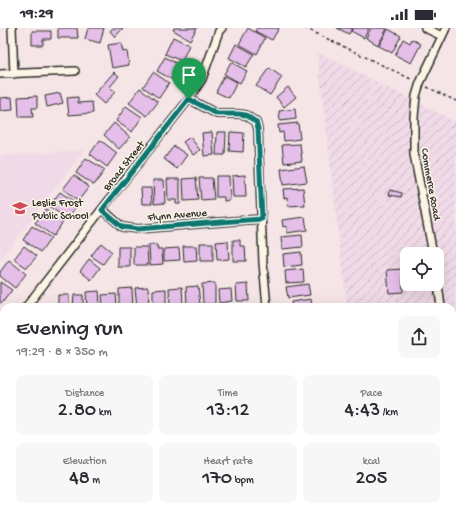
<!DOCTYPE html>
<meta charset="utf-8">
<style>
:root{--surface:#fff;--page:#f7f7f7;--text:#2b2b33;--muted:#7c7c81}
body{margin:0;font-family:"Gochi Hand",sans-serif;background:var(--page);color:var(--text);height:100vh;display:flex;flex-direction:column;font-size:15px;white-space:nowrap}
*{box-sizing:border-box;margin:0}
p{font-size:13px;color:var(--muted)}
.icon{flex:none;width:22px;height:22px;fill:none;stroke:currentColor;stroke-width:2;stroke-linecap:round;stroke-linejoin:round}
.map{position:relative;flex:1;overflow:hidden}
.side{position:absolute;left:0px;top:275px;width:456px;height:212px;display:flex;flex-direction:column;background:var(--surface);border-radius:12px 12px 0 0;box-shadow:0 4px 16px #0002}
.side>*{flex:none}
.controls{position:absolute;left:400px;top:219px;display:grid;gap:8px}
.controls a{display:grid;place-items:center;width:44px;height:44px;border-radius:8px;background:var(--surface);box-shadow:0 4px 16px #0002;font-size:20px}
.pin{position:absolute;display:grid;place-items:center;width:34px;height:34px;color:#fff;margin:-41px -17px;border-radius:50% 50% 50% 0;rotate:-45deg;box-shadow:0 0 4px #0007}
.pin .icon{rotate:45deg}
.round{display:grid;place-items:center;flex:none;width:42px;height:42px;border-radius:8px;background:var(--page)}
.summary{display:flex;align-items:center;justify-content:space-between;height:68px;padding:0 16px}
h1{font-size:22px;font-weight:600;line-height:30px}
.stats{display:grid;grid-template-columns:repeat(3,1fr);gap:6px;height:68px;padding:4px 16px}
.stats div{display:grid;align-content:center;border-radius:8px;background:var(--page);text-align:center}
.stats b{font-size:20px;font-weight:600}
.stats small{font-size:11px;font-weight:400}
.stats p{font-size:11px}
.status{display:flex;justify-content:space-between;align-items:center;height:28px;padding:0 20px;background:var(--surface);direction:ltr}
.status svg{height:11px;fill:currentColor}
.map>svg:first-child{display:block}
.built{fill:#f0dae7}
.industrial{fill:url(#industrial-furrows);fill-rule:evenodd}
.building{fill:#e5bfe9;stroke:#2b2b2b}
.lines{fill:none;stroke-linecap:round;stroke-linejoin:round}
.lane-casing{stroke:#2b2b2b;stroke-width:6}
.street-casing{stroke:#2b2b2b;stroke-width:10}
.path{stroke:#2b2b2b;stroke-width:1.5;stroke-dasharray:3 3;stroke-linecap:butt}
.lane{stroke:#fcf5e5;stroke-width:3.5}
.street{stroke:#fcf5e5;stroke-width:7}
.route-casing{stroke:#fff;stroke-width:8}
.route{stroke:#0f766e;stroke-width:5}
.labels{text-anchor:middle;stroke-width:3;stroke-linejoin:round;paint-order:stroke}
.street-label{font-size:11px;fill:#2b2b2b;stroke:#fcf5e5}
.poi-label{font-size:11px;fill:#2b2b2b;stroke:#fcf5e5;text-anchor:start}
</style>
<div class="status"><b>19:29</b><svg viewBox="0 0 49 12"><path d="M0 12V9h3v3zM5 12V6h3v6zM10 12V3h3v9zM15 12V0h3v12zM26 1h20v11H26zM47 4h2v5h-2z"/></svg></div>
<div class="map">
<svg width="456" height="487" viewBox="0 0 456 487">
<defs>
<pattern id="industrial-furrows" width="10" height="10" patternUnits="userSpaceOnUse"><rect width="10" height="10" fill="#f0dae7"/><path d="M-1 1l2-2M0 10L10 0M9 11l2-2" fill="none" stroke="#cebbc6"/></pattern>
</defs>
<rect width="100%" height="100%" fill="#f5e5e6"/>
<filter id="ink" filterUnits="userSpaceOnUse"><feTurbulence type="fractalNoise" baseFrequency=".025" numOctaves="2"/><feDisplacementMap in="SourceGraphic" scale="8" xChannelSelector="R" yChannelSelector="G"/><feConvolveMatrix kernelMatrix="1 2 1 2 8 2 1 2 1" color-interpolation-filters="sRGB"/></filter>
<g filter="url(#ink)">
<path class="built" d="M84,122L0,232V128Z
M452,407L456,414V487H97L96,483H452Z"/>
<path class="industrial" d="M317,24L456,94V398H452V279H347ZM407,226H437V256H407Z"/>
<path class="building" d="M58,0H77L78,10H58Z
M88,0H104L100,15L85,11Z
M113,0H123L115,9L110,3Z
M174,0H197L190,12L173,2Z
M248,0L265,10L257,26L239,16Z
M257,0H279L272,12L255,3Z
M337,0H352L349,6Z
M353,0H369L364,10L351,3Z
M371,0H385L387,1L378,17L366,10Z
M388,1L401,8L392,25L379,18Z
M32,3H51V11H43V17H32Z
M173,9L189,17L182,33L165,26Z
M403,11L410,15L412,11L421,16L411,35L395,27Z
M121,15L123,24L127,23L129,37L112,40L108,17Z
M236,16L254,26L246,39L229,30Z
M165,29L181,38L173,52L157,43Z
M231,34L247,43L240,55L224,46Z
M269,40L282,49L270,67L256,58Z
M114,44L119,48L109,60L115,64L104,76L94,67Z
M153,44L169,55L159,70L143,59Z
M224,48L237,54L229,70L216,64Z
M288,59L296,69L284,79L276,69Z
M140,60L158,74L147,88L129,75Z
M60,65L63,75L47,79L45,68Z
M37,68V80H32L33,89H19L18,69Z
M12,69L13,82L0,83V70Z
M78,69V75L92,74L93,85L69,87L67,70Z
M126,78L142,89L132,104L116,93Z
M295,81L296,91L280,93L279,83Z
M114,95L130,109L119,121L104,107Z
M298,95L300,111L284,113L283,104L279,105L278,97Z
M212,104L214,127L204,128L202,105Z
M217,104H226L225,127H216Z
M230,104L244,105L243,124L229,123Z
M190,109L200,122L193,127L183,114Z
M100,112L117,125L107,139L90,126Z
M300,116L302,133L284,135L282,117Z
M174,118L187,127L177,141L164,131Z
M86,130L105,142L94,157L76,145Z
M304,138L307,154L283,157L281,141Z
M74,147L89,159L78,173L63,161Z
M245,147L246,169H233L232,148Z
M216,148H229L230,172L224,173V169H216Z
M196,150L198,172L184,173L183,151Z
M199,150H212L214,171L201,172Z
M167,151H180V176H176V172H168Z
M153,152H164L165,175L154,176Z
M141,160H151L152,176H142Z
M303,160L305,177L288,178L287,169L284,170L283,161Z
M390,162L402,165L401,169L389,167Z
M60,164L78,176L67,191L49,178Z
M46,181L63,194L53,208L35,195Z
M305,189L307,202L287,205V198L283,199L282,192Z
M32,198L51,210L41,224L23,212Z
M302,207L303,219L282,221L281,209Z
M233,212H240V218H245L246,233H233Z
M228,213L229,231L217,232L216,214Z
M101,215L112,224L103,236L91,228Z
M200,215H213V233H200Z
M149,217H157V221H162L163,236L150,237Z
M24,218L37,228L27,240L14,231Z
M183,218H196L197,233L184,234Z
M118,219H130V239H118Z
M134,219H147L148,237H134Z
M179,220L180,232L164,233V221Z
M301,224L302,237L284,239L283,226Z
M89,231L100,240L91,252L80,243Z
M9,232L26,246L15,260L0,248V244Z
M303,241L304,254L286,255L285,243Z
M402,241L403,264L389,265L387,242Z
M0,254L12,262L2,275L0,274Z
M215,255V276H203L202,256Z
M248,256L249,273H237L236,257Z
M308,256L310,267L288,270L286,259Z
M198,258L200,276L187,277L186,259Z
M148,259L149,279H137L135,260Z
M182,259L183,276L170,277L169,260Z
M132,260L133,279H119V261Z
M166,261V278H153V262Z
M231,261L232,273L219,275L218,262Z
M99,263L100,277H94V279H87L86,264Z
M116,266L117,279H103L102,267Z
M58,267H69V279H58Z
M74,267H83V279H73Z
M311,271L312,279H292L291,274Z
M0,362L4,363L3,385L0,384Z
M0,424L4,425V434L2,444L0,443Z
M0,468H4L2,485H0Z
M8,483H29L27,487H7Z
M34,483H57L55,487H32Z
M256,483H272V486L298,484L299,487H256Z"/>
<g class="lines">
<defs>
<path id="lane" d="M452,419L456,417
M370,483V487"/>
<path id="street" d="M12,0L14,46
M425,0L442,8
M0,46L75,43
M189,71L217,86H239L246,87L256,94L258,101L263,235L267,279
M102,181L122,199L138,201L208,195L261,191
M433,226L414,126V89L416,68L420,55L446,0
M437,249L441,279
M26,279L102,181L189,71L202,51L219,3L222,0
M0,311L4,306
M452,354L456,382
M0,402L4,403"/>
</defs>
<use href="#lane" class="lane-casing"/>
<use href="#street" class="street-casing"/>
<path class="path" d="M305,0L413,52
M427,59L456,73"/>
<use href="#lane" class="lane"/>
<use href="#street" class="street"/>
</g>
</g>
<g class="lines" filter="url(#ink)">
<defs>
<path id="route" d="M189,71L217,86H239L246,87L256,94L258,100L262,191L208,195L138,201L122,199L102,182Z"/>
</defs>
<use href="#route" class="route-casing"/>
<use href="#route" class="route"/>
</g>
<defs>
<symbol id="school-bare" viewBox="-9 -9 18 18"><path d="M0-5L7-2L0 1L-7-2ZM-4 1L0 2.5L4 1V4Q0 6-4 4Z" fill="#d1495b" stroke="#fcf5e5" stroke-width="2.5" paint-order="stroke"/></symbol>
</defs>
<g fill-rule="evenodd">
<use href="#school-bare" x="9" y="169" width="22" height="22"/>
</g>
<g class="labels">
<g class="street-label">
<text transform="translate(123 137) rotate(-52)" y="4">Broad Street</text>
<text transform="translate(432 156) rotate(80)" y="4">Commerce Road</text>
<text transform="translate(177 186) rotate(-5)" y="4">Flynn Avenue</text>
</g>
<g class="poi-label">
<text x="32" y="178">Leslie Frost<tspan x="32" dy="13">Public School</tspan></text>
</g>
</g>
</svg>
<div class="controls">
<a><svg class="icon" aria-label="locate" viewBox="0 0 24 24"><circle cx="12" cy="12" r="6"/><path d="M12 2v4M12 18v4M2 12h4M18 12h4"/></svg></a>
</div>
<div class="pin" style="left:189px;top:71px;background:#1e9e55"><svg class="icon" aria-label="arrive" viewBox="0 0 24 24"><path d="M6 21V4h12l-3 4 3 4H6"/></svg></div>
<section class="side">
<div class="summary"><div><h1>Evening run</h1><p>19:29 · 8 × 350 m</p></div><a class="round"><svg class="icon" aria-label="share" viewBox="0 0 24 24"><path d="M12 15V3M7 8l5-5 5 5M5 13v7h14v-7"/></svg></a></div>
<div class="stats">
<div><p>Distance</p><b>2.80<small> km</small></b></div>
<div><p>Time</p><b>13:12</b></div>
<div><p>Pace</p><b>4:43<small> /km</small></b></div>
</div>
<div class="stats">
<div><p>Elevation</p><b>48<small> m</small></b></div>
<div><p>Heart rate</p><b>170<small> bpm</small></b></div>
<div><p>kcal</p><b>205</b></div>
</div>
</section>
</div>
